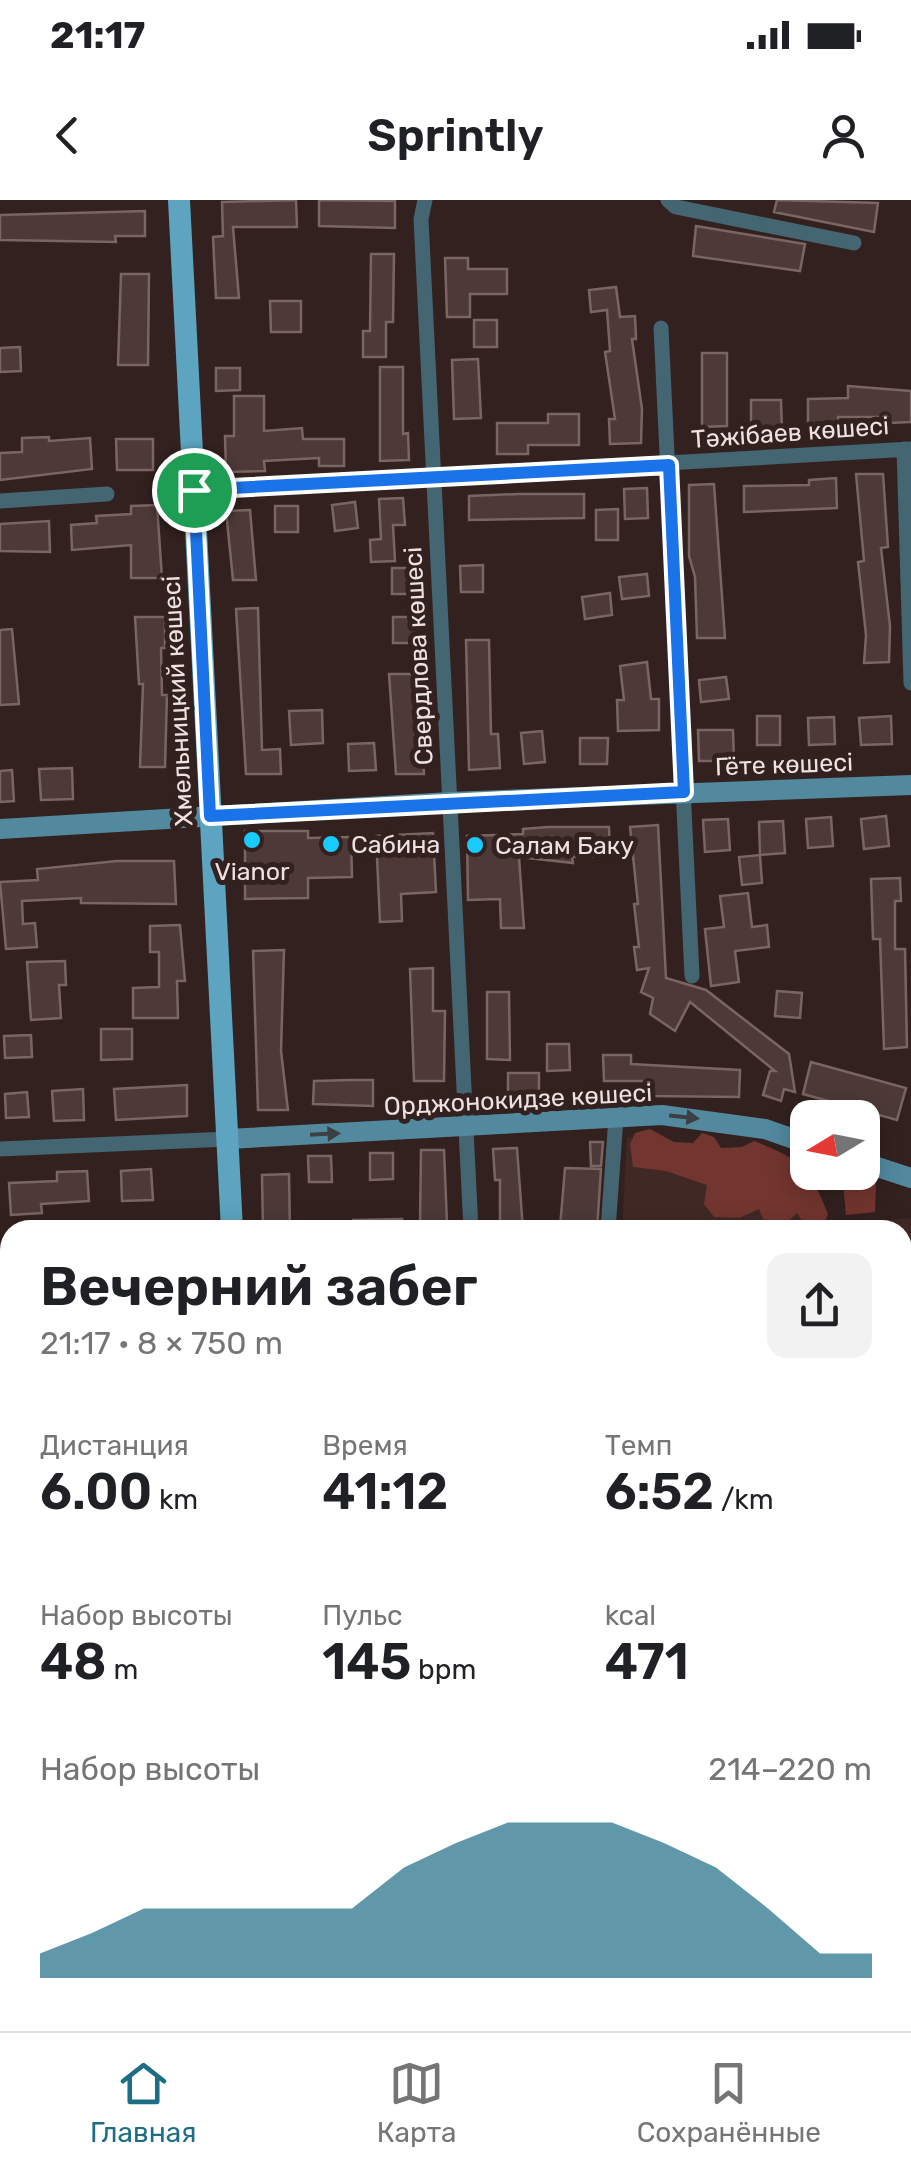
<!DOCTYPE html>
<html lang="ru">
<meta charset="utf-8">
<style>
:root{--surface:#fff;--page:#f2f2f2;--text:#202124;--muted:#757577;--line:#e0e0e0;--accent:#1d6d85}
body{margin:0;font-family:Rubik,sans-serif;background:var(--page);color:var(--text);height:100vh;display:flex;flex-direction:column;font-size:38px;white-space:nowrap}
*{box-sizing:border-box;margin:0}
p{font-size:32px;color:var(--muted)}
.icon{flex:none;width:55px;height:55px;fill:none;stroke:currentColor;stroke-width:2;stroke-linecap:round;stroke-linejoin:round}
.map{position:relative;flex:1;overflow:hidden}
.panel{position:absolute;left:0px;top:1020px;width:912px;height:812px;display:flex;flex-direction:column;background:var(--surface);border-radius:30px 30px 0 0;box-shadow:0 5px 25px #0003}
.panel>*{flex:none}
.needle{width:65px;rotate:260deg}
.fabs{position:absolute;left:790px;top:900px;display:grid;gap:20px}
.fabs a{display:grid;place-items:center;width:90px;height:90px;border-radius:20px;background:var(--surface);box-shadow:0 5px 25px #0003;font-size:50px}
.pin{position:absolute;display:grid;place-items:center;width:85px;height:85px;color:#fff;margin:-42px;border:5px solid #fff;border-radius:50%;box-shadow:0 2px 10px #0007}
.round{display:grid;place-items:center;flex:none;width:105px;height:105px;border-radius:20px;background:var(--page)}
.headline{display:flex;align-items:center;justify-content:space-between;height:170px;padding:0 40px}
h1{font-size:55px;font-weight:600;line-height:75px}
.figures{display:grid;grid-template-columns:repeat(3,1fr);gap:15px;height:170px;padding:10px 40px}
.figures div{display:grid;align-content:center}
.figures b{font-size:50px;font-weight:600}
.figures small{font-size:28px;font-weight:400}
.figures p{font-size:28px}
.chart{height:280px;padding:20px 40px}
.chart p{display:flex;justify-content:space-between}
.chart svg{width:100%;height:180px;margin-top:10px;fill:var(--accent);opacity:.7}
.status{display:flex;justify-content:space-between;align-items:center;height:70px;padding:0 50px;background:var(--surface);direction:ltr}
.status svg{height:28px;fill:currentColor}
header{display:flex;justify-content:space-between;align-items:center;height:130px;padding:0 40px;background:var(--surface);font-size:45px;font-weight:600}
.tabs{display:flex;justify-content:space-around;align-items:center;height:140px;border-top:2px solid var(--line);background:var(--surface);font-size:28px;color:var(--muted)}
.tabs a{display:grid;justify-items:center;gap:5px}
.tabs .current{color:var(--accent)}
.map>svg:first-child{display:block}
.built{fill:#402825}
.green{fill:#73352f}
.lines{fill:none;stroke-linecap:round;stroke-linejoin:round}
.river{stroke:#280000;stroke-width:25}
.building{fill:#4d3a38;stroke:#7a6562;stroke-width:2.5}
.street{stroke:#446572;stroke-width:15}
.secondary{stroke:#52899e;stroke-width:20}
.primary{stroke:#5ca4bf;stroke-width:22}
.oneway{fill:#3c4045}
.route-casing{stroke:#fff;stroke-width:20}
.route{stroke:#1a73e8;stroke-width:12}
.poi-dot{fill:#19cafc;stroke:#32211f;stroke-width:4}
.labels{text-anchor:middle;stroke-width:10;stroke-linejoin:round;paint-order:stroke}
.street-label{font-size:25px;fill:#eee2e0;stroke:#32211f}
.poi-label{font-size:25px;fill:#eee2e0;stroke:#32211f;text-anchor:start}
</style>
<div class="status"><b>21:17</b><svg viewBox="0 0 49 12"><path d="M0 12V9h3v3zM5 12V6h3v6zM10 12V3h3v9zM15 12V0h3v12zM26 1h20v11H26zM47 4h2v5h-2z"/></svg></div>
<header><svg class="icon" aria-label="back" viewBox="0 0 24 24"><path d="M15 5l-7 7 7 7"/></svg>Sprintly<svg class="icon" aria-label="person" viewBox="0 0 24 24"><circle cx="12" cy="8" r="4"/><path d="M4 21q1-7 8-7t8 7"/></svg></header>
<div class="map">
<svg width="911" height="1831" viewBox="0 0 911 1831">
<rect width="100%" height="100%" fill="#32211f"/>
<path class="built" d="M627,937L815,977L819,1025L911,1018V1623L902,1620V1030H622Z
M0,1735L10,1737V1822H396L400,1831H0Z"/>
<path class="green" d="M650,929L674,942L693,943L702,933L714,937L721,948L742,947L754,941C801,959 810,968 828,1014L822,1029L805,1025L797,1013L779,1030L766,1026L759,1009L739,1018L714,1017L704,1004L707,985L666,971L633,967L630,944L635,933Z
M842,973L868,975L876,982L875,1012L846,1015Z"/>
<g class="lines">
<path class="river" d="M0,1538L10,1539"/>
</g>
<path class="building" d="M296,0L297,27H233L239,98H216L213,37L223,36L222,2Z
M319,0L395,1V28L319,26Z
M777,0L878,3L874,32L774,12Z
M145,11V36H115L116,42L0,40V15Z
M696,26L805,44L800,71L693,56Z
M371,54H394L393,122H386V157H363V131H370Z
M445,58H468V69H507V94H470V117H447Z
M121,74H149L148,165H118Z
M616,87L620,117L635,116L636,139H632L642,209L641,243L610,244L609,219H615L605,152L610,151L607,110L591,112L589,90Z
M270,101H301V132H271Z
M474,120H497V147H474Z
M20,147L21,171L0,172V148Z
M702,153H727V226L702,227Z
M478,159L481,218L454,219L452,160Z
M380,167H403V234L408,233L409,260L380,261Z
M216,168H240V190L216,191Z
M848,186L911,191V222L890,223V217H838V229L808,230V199L848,198Z
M234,196H264V231L302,228L303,239H344V266H319V258L264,261L265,271L226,272L225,236H234Z
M751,200H781L782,231H751Z
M548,214H579V245H528V254H497V223H548Z
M49,237V241L90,238L92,269L0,280V253L22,252V238Z
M116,239H153V270H117Z
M856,274H883L888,347L881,348L890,426L889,462L864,463L866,435L858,362L864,361Z
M836,278L837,308L744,312V286L809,285V280Z
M714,284L725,438H697L695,377L689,356V285Z
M647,288L648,318L625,319L624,289Z
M518,294H584V318L469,320V296Z
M403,298L405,325H393L395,361L371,362L370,340L381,339L379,299Z
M355,302L358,328L335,331L332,305Z
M157,305L162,378H131V345L72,350L71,325L97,323L96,316L131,314V306Z
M275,306H298V332H275Z
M618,309V340H596V310Z
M250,310L256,380H233L226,311Z
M49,321L50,352L0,351V324Z
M483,365V392H461L460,366Z
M392,368H415V394H392Z
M647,374L649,396L622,399L619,377Z
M610,393L612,415L585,419L582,397Z
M258,408L262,550L280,549L281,574H246L236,409Z
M135,417H165V448H161L162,495H167L165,567H140L143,484H139Z
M393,417H416V443H393Z
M12,429L19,504L0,505V430Z
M466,440H489L491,534H498L500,568L469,570Z
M647,462L651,499H659V530L618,531L617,500H624L620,466Z
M389,474H416L424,574H396Z
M726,477L729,499L701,502L699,480Z
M322,510L323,543L291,545L289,511Z
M757,516H780V545H757Z
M891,516L892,544L861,545L859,518Z
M834,517L835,544L809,545L808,518Z
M698,530H733L734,561H699Z
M542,531L545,562L524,564L521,533Z
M580,538H608L607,564H580Z
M374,543L376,570L349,571L348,544Z
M72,568L73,599L41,600L39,569Z
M12,570L14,601L0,602V571Z
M886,616L889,646L864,649L861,619Z
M831,617L833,646L808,648L806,619Z
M728,619L730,650L705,652L703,620Z
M783,621L785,653L760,655L759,622Z
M658,625L666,778L706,790L789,854L795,892L784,889L781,901L763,895L770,871H775L690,802L675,831L650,814L653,798L641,792L649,768L637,770L634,747H639L634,704H638L630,627Z
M548,627H609L610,656L572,657L573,663L519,657L524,728H501L500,699L468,700L467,636L523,634V629Z
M245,631H308V638L351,637L352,677L308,678V698L245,699Z
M433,633L436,692L401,694L402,721L380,722L376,636Z
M760,655L762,683L742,685L739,657Z
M117,661H174L176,704L81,703V698L22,701L23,724L35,723L37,747L6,749L0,682L38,680L37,669Z
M900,678L901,701H895V749H905L907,847L884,849L880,739H873L871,679Z
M748,693L752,727L767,725L769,747L735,751L739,782L711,786L705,729L724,727L720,696Z
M180,725L185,781H177L178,818H133V788L159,787V752H150V726Z
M284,750L281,851L288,910H258L253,751Z
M65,761L66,785H59L61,818L31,820L27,762Z
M433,768V811H445L444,881H414L410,769Z
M777,791L802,793L800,818L775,816Z
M487,792H509L510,860L487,859Z
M101,829H132V859L101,860Z
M31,835L32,857L5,858L4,836Z
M547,844H569L570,870L547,871Z
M603,855H631V864L740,870L739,897L649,896V881H604Z
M811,862L906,888L897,920L803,894Z
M508,873H539V899H508Z
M350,880H373V906L313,904L314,881Z
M187,885V916L116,920L114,889Z
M83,889L84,920L54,921L52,891Z
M27,892L29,917L6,918L5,894Z
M590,942H603L601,966H591Z
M517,948L523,1030H500V980H495L493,949Z
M421,950H444L447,1023L420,1024Z
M370,953H393V979L370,980Z
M308,956H331L332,982H309Z
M565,968L601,969L597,1030L560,1027Z
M151,969L153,1000L122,1001L121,971Z
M87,971L89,1001L41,1004L42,1013L11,1015L9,983L57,981V972Z
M289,974L290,1030H263L262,975Z
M402,1019V1030H353V1020Z"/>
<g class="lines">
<path class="street" d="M425,0L421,19L471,1030
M668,0L676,7L854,43
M661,128L692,776
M904,249L911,483
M194,290L911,249
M0,301L107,294
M0,949L228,939
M608,1030L616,917
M0,1211L6,1489
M0,1689L10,1690"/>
<path class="secondary" d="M0,629L450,602L911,585
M228,939L662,915L765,929L808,944
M862,962L911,978"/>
<path class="primary" d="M179,0L232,1030
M462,1822L468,1831"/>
</g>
<defs><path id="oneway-solid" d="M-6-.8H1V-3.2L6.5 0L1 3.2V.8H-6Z" transform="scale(2.5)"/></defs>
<g class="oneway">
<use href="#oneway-solid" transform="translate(684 917) rotate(6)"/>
<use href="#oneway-solid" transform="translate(325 934) rotate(-3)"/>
</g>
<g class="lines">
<defs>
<path id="route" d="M669,265L684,592L210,616L194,290Z"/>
</defs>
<use href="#route" class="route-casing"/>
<use href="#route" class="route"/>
</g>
<g class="poi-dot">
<circle cx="252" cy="640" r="10"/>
<circle cx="331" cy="644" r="10"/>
<circle cx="475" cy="645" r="10"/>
</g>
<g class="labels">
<g class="street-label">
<text transform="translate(790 232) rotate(-4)" y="9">Тәжібаев көшесі</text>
<text transform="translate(418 456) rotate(-93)" y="9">Свердлова көшесі</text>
<text transform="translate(177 501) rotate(-93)" y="9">Хмельницкий көшесі</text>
<text transform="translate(784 564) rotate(-2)" y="9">Гёте көшесі</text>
<text transform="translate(518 899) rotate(-3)" y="9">Орджонокидзе көшесі</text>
</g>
<g class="poi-label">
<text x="351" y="653">Сабина</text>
<text x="495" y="654">Салам Баку</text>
<text x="252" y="680" text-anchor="middle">Vianor</text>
</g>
</g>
</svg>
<div class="fabs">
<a><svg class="needle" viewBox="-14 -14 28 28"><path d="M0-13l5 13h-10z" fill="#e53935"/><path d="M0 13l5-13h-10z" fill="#757577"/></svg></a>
</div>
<div class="pin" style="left:194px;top:290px;background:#1e9e55"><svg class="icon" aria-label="arrive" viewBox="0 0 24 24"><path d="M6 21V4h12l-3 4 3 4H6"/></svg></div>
<section class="panel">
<div class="headline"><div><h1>Вечерний забег</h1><p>21:17 · 8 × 750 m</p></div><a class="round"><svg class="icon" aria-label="share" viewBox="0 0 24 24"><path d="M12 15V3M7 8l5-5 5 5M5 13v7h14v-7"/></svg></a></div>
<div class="figures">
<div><p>Дистанция</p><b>6.00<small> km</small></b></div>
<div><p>Время</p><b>41:12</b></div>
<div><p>Темп</p><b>6:52<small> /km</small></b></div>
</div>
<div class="figures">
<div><p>Набор высоты</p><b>48<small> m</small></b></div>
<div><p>Пульс</p><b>145<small> bpm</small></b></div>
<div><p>kcal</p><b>471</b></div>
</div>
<div class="chart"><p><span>Набор высоты</span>214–220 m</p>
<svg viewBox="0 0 160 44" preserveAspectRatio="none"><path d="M0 44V38L10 33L20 27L30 27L40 27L50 27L60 27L70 17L80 11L90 6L100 6L110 6L120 11L130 17L140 27L150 38L160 38V44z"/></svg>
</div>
</section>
</div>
<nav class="tabs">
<a class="current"><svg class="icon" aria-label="home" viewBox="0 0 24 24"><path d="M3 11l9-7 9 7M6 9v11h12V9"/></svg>Главная</a>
<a><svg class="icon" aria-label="map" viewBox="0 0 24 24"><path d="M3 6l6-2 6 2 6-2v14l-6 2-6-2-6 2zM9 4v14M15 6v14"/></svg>Карта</a>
<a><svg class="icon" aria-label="saved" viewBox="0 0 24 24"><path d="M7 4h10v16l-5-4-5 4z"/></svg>Сохранённые</a>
</nav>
